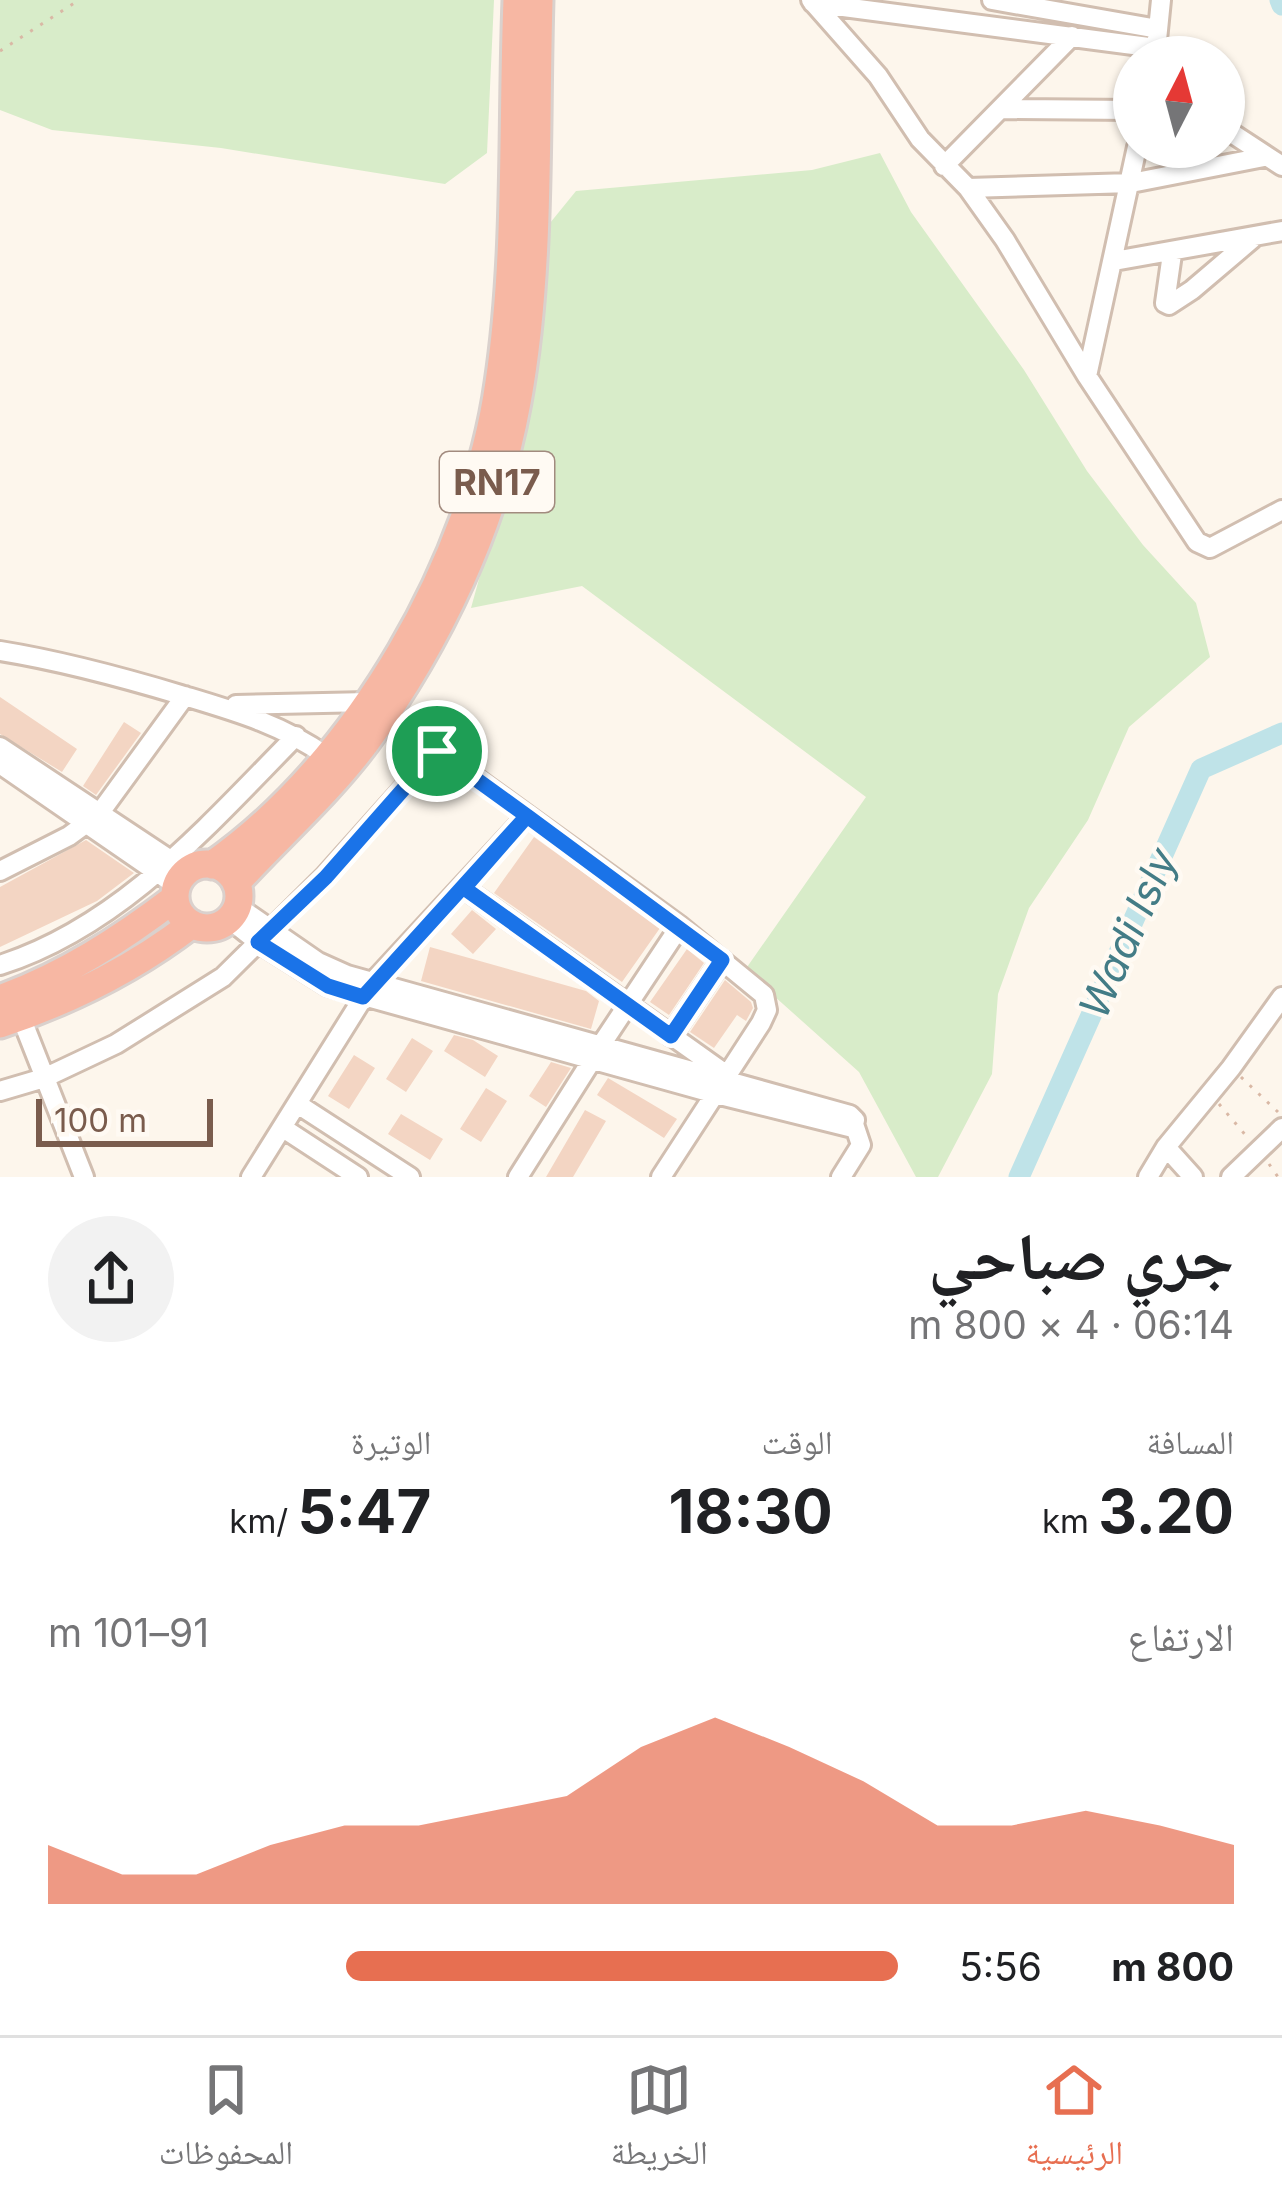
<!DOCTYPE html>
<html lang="ar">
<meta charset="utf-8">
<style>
:root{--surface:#fff;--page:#f2f2f2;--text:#202124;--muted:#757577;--line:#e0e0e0;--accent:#e76f51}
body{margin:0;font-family:Inter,"Noto Naskh Arabic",sans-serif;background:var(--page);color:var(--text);direction:rtl;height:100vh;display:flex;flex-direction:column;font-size:45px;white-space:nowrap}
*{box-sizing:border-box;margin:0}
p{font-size:39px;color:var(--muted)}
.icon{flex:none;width:66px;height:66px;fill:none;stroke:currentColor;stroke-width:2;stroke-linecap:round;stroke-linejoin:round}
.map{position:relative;height:1177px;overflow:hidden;direction:ltr}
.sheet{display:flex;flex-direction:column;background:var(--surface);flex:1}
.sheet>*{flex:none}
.needle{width:78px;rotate:6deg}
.buttons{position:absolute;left:1113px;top:36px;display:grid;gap:24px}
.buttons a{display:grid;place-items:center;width:132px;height:132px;border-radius:50%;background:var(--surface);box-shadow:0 3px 9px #0004;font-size:60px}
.scale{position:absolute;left:36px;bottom:30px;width:177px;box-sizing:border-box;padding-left:12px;border:6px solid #7a5c4d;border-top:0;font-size:33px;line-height:42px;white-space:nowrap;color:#7a5c4d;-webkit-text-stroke:9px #fffaf3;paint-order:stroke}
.pin{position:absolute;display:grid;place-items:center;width:102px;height:102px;color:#fff;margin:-51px;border:6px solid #fff;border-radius:50%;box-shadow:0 3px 12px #0007}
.round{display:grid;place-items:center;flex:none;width:126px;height:126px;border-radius:63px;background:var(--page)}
.headline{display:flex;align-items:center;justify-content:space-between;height:204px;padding:0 48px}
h1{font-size:66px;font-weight:700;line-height:90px}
.metrics{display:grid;grid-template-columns:repeat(3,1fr);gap:18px;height:204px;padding:12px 48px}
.metrics div{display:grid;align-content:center}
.metrics b{font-size:60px;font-weight:700}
.metrics small{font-size:33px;font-weight:400}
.metrics p{font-size:33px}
.chart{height:336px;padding:24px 48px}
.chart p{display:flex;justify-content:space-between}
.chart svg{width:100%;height:216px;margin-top:12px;fill:var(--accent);opacity:.7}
ul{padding:0 48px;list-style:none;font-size:39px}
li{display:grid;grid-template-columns:192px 144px 1fr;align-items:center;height:90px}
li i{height:30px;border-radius:15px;background:var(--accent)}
.tabs{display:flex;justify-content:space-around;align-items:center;height:168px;border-top:3px solid var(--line);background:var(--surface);font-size:33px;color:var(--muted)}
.tabs a{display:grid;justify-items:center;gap:6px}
.tabs .selected{color:var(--accent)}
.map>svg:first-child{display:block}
.green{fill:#d8ecc9}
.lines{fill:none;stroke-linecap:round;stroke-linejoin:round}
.river{stroke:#bfe3e8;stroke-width:21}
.building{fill:#f3d5c3}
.minor-casing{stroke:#d1beb0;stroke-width:24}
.highway-casing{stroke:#dad1cd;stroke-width:33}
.path{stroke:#d9b8a5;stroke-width:3;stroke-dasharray:3 9;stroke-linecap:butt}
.minor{stroke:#fff;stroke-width:18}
.highway{stroke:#f7b7a3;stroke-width:27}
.route-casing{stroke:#fff;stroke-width:24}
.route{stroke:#1a73e8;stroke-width:15}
.labels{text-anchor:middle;stroke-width:9;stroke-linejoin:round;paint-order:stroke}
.shield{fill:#fffaf3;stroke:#a28b7f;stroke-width:3}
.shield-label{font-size:36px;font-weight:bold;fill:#7a5c4d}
.water-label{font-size:42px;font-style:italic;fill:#437c86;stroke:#fffaf3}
</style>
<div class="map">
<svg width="1282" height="1177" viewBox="0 0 1282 1177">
<rect width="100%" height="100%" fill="#fdf6ec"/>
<path class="green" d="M0,0H494L487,153L445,184L221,148L52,130L0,110Z
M880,153L911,212L1024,370L1087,471L1143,545L1196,603L1210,657L1129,727L1088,820L1029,908L998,994L992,1074L938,1177H916L859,1072L745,970L866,797L582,586L471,608L492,532L537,239L576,191L812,170Z"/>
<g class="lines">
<path class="river" d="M1280,0L1282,5
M1019,1177L1201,769L1282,733"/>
</g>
<path class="building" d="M0,697L77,749L62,772L0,734Z
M124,722L141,733L96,795L83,786Z
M534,837L660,928L622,982L494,893Z
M86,840L134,873L97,901L0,947V887Z
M472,910L496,929L473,954L451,934Z
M430,947L586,991L599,1001L591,1029L421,981Z
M687,949L704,963L669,1015L650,1002Z
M725,980L751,1002L753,1008L746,1021L737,1015L714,1048L690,1032Z
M454,1035L473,1040L498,1056L485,1077L444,1051Z
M412,1038L433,1051L406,1092L386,1079Z
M354,1055L375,1068L349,1109L328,1096Z
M551,1062L571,1068L546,1107L529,1096Z
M608,1078L677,1119L664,1138L597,1095Z
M486,1088L507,1101L481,1142L460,1129Z
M585,1110L606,1121L573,1177H546Z
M401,1114L443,1139L430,1160L388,1134Z"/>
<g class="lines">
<defs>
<path id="minor" d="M811,0L878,76L920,139L968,188L1005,240L1087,376L1197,542L1210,548L1282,510
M992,0L1158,29
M813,3L1156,48
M1157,40L1161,0
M1001,109L1134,110
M1224,128L1282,166
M944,166L1072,36
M968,188L1131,183L1264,157
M1172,254L1165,303L1169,305L1192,290L1252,239
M1114,261L1282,231
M1087,376L1137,147
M0,651C62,661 121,677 181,695C234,711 281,724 326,756
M236,705L369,702
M386,713L680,926L764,995L767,1010L761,1023L661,1177
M0,747L187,871
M0,764L177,886
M0,871L69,836L99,814L185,696
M464,888L727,1075
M229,919L258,942L328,986L716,1094L853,1128L855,1120L850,1115L347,975L318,962L237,906
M0,965C122,926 209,824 296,736
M21,1017L84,1177
M671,1036L722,960
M601,1045L680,926
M0,1091L44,1078L116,1044L223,977L325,876L437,751
M299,1105L410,1177
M283,1128L358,1177
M1166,1147L1193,1177
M251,1177L373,982L527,816
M518,1177L592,1060
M841,1177L861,1145L854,1124
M1148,1177L1166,1147L1231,1068L1282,997
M1231,1177L1282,1128"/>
<path id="highway" d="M175 896a32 32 0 1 1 64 0a32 32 0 1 1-64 0Z
M212,865C359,762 474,559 499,383C518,257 512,127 517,0
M236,883C279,836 328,793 366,742C439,642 495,523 517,402C541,272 535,131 539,0
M0,999C65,975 120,940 175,898
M0,1024C69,1001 135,968 192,924"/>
</defs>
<use href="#minor" class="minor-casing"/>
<use href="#highway" class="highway-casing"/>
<path class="path" d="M0,51L79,0
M1241,1077L1278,1112
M1219,1104L1248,1138
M1269,1164L1278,1177"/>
<use href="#minor" class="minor"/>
<use href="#highway" class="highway"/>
</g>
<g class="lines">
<defs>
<path id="route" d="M437,751L326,877L258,942L328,986L363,997L527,816L722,960L671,1036L464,888L527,816L437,751"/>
</defs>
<use href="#route" class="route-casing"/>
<use href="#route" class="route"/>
</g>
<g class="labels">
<rect class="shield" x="440" y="452" width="114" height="60" rx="9"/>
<g class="shield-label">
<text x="497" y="495">RN17</text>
</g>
<g class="water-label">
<text transform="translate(1128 933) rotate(-66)" y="15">Wadi Isly</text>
</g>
</g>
</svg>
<div class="buttons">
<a><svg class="needle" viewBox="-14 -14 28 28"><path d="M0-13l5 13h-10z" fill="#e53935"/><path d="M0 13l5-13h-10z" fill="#757577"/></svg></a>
</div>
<div class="scale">100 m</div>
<div class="pin" style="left:437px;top:751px;background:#1e9e55"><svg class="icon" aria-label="arrive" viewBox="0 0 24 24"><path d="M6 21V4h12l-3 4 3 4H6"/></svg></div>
</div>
<section class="sheet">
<div class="headline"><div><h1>جري صباحي</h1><p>06:14 · 4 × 800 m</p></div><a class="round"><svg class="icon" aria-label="share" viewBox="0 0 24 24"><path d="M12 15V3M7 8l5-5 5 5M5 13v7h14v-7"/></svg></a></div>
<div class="metrics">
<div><p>المسافة</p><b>3.20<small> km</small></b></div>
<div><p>الوقت</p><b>18:30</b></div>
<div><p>الوتيرة</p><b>5:47<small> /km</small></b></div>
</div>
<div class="chart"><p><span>الارتفاع</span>91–101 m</p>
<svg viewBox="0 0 160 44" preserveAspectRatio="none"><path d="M0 44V32L10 38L20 38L30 32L40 28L50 28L60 25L70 22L80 12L90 6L100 12L110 19L120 28L130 28L140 25L150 28L160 32V44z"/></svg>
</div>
<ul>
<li><b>800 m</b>5:56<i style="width:65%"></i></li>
</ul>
</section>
<nav class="tabs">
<a class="selected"><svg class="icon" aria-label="home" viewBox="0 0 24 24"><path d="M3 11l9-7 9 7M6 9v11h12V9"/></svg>الرئيسية</a>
<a><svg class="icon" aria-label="map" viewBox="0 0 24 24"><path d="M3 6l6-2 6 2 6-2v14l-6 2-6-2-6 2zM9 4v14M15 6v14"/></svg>الخريطة</a>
<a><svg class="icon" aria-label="saved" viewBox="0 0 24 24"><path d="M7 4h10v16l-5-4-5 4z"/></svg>المحفوظات</a>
</nav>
